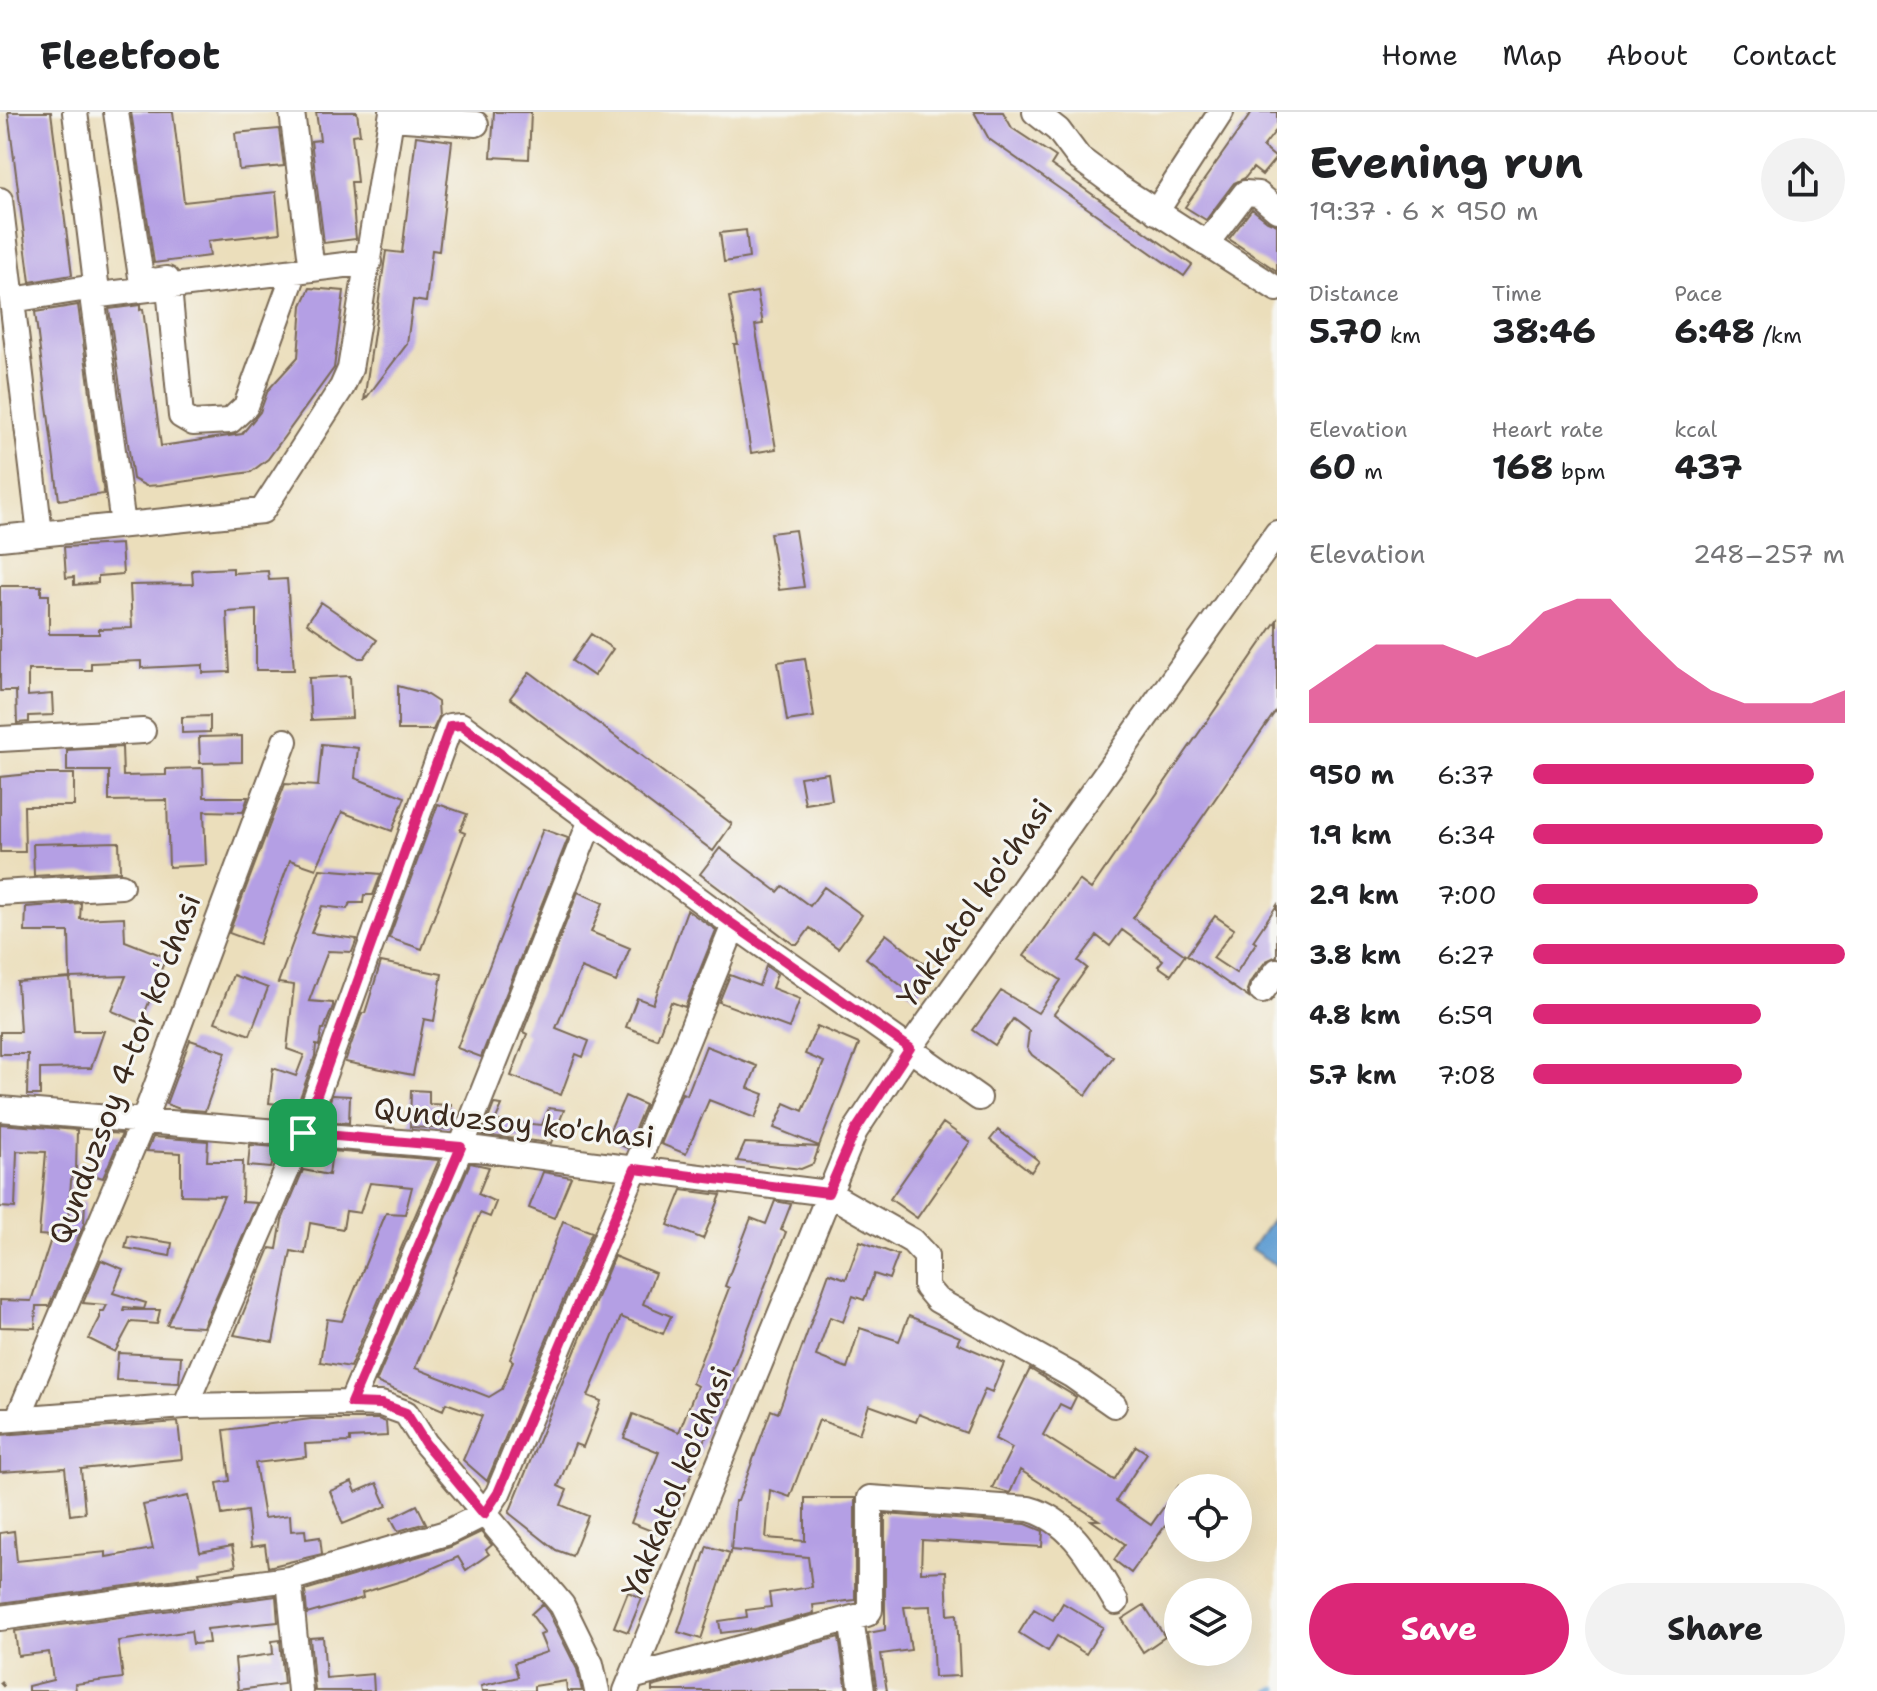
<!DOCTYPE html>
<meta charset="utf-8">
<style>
:root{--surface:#fff;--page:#f2f2f2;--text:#202124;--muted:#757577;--line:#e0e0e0;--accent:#db2777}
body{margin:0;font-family:"Shantell Sans",sans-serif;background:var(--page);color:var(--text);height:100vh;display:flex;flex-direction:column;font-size:30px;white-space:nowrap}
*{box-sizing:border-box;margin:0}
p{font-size:26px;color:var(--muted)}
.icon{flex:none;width:44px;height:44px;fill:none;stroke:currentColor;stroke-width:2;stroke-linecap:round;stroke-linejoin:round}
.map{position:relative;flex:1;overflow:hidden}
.drawer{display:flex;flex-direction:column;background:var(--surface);width:600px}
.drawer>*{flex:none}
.controls{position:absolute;left:1164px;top:1362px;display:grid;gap:16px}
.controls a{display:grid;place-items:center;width:88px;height:88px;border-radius:50%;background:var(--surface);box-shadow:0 8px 32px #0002;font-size:40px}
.pin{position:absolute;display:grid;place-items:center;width:68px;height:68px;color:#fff;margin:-34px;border-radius:16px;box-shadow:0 4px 12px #0006}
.round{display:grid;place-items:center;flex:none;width:84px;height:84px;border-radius:42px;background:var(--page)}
.summary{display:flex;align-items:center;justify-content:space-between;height:136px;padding:0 32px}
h1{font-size:44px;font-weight:700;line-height:60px}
.metrics{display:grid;grid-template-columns:repeat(3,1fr);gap:12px;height:136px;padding:8px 32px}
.metrics div{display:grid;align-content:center}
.metrics b{font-size:34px;font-weight:700}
.metrics small{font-size:22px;font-weight:400}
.metrics p{font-size:22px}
.chart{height:224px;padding:16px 32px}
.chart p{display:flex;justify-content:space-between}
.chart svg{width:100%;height:144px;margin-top:8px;fill:var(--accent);opacity:.7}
.primary-button{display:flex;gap:16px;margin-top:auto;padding:16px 32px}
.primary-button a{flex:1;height:92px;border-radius:48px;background:var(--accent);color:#fff;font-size:32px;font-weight:700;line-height:92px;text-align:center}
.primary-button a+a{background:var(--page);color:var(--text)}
ul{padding:0 32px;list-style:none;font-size:26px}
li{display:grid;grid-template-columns:128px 96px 1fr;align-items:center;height:60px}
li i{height:20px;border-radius:10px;background:var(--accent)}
header{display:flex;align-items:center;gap:48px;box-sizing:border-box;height:112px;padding:0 40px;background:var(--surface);border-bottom:2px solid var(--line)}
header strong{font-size:38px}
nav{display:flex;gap:44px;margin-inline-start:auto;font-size:28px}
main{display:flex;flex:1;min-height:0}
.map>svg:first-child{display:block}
.water{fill:#629fd3;stroke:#4e6478;stroke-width:2}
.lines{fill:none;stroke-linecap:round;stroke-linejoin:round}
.stream{stroke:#629fd3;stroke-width:5}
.building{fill:#b49fe4}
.minor-casing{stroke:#796955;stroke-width:28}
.path{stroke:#796955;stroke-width:3;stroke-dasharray:6 6;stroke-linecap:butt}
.minor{stroke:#fff;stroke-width:24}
.route-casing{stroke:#fff;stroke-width:16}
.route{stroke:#db2777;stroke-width:10}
.labels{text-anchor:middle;stroke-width:6;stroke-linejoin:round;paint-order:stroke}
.street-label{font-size:30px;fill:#3b2a1e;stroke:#f6f6f2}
</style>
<header>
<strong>Fleetfoot</strong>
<nav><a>Home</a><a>Map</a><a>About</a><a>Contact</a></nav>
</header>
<main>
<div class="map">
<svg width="1277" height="1579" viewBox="0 0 1277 1579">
<rect width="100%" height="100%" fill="#f6f6f2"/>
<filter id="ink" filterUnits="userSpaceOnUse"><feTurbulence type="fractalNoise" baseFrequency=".0125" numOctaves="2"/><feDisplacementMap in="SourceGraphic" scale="16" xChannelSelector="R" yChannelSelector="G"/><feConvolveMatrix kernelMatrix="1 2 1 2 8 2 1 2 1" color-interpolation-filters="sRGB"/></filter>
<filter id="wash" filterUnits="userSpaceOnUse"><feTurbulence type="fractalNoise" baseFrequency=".006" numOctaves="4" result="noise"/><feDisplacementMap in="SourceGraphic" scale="32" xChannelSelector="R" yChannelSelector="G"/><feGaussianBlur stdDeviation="1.8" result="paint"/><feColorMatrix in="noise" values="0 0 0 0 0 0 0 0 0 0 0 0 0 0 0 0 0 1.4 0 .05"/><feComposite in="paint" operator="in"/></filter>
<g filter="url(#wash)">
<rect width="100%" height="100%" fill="#ebdebb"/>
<path class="water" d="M1272,1107L1277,1110V1154L1251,1137Z"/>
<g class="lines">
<path class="stream" d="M1270,1579L1277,1577"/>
</g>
<g id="blocks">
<path class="building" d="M8,0H51L72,163L30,170Z
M131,0H173L184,90L276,80L280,121L208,129L210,144L154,151Z
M316,0H357L360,22L352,23L357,70H351L356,127L324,131L311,29L320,28Z
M494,0H531L529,47L491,45Z
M974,0H1003L1012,16L1056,45L1051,53L1192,153L1184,164L989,27Z
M1252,0H1277V17L1263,35L1276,46L1262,63L1253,56L1245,66L1234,71L1206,108L1185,95Z
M279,17L284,54L239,58L235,21Z
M416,24L452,29L439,139L432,138L426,190L413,188L407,232L364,289L386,139L402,141Z
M1252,97L1267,109L1277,113V159L1229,127Z
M746,118L749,146L724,150L720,121Z
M310,176L344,179L334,256L268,347L251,360L160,373L146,374L133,367L109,197L140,193V198L143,197L161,334L242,322L260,300L268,278L298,245L302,193Z
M757,180L763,212L755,213L776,337L751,341L734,232H738L729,185Z
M78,193L104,382L59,388L35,200Z
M795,418L804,475L779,478L770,421Z
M121,432L123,462L98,464V471L74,473V465L66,466L64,435Z
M233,456V461L268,459L269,468L287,467L294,558H256V498L227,500L230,560L203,561V553L141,556V549L91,551V558H28V584L52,582L53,603L29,604V610L17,611L16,579H0V474H41V483H49V522H99V517L132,516L130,473L193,472L192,458Z
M321,490L377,528L364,546H359L307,511Z
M1277,508V597L1133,806L1185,843L1171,863L1158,854L1163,848L1122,818L1110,834L1097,824L1078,849L1087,856L1054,902L1113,945L1086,983L1032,943L1027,936L1029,919L1013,907L995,933L973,918L1001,879L1038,901L1061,868L1024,844L1079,768L1091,777Z
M591,522L613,537L594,564L572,549Z
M805,546L814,605L787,609L778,550Z
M530,560L732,712L713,739L510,586Z
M350,564L352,606L311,608L309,566Z
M398,574L424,581L438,590L439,605L433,618H398Z
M210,604V620L182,621V605Z
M242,624V650L200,651L199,625Z
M322,632L358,636L355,666L405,685L392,719L342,700L316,757L290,748L259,832L229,821L285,672L318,674Z
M122,635L123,664L166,663V657L203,656L204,685H248L243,700L204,699L206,753L169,755L167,688L109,689V659H67V638Z
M828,661L832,688L805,692L800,665Z
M30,662H74V694H24L25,740H0V665Z
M438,692L467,702L460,719L465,721L422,837L389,826Z
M543,717L568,726L481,945L457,936Z
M119,730L120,759L34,764L33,732Z
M720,736L778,780L783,774L810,794L824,775L862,803L838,836L810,816L798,832H793L700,762Z
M320,757L381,762L373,783H364L363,791H350L347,797L322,794L311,821L357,827L352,840L328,839L309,889L333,891V894L324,917H322L319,934L316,933L315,944L297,994L269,991L273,956L296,964L304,943L287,937L294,873L278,871Z
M578,780L603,791L591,820L630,836L616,870L581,856L556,916L589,929L583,945L576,942L561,983L511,964L527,922L523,920Z
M81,791L80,807L124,805L125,829L166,845L141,911L112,899L126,864L70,866L69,820H25L26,795Z
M1277,793V844L1266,849L1250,870L1247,878L1249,886L1187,843L1215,804L1234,817L1213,846L1236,861L1256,831L1253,829Z
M687,798L716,818L685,895L671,890L657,927L626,915L637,886L653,892Z
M886,822L935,860L916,885L866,846Z
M381,850L442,862L434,909L424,907L413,963L345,950L362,901H365Z
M766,854L777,862L772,876L800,887L789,916L719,890L730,863L759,874Z
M233,863L268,876L250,923L215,910Z
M70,866L74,919H104L91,956L40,957V983H27L28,942H0V920H20L17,870Z
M817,914L859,932L819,1034L774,1016L785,991L803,999L811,980L824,950L805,942Z
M190,928L226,940L205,999L180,997L166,992Z
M706,934L757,954L748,976L764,982L755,1006L709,988L686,1042L661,1032L682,981L687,983Z
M411,978L429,979V992L451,993L450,1017L410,1015Z
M332,983L350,984L349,1011L323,1009Z
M625,984L645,993L627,1036L606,1027Z
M494,992L502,993L495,1009L542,1013L549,996L564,998L551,1031L482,1023Z
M943,1011L970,1030L917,1106L890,1087Z
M0,1012L77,1018L76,1059L72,1058L68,1106L74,1109L83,1088L85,1089L84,1112L49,1194H36L35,1216L0,1215V1188L31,1189L52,1124L39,1123L46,1040L17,1039L15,1096L0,1095Z
M998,1018L1039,1049L1031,1060L990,1028Z
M110,1021L122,1022L103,1066L93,1063Z
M153,1025L208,1029L207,1049H243L242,1090L257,1091L203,1215L167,1213L224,1084L181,1083V1041L147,1039Z
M745,1031L819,1035L813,1052L801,1057L737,1049Z
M250,1033L277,1035L271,1056L248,1054Z
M332,1039L439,1048L350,1255L320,1250L327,1207L342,1209L386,1101L405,1102L412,1075L370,1071L360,1101L346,1099L343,1117L310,1111L305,1142L291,1139L273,1230L234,1223L270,1136L277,1137L282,1108L303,1058L329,1063Z
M470,1051L489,1055L478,1082L496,1090L490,1105L480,1101L415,1256L489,1285L502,1277L513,1249L510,1247L563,1109L592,1120L487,1369L463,1348L482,1304L446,1291L443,1298L376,1270Z
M543,1060L571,1065L554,1106L529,1096Z
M682,1078L721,1083L703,1127L668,1113Z
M775,1089L791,1092L781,1118L786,1120L667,1425L631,1411L659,1340L624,1326L633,1302L679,1320L697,1274L692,1271L729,1176L725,1174L751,1106L766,1112Z
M128,1124L172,1131L170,1144L125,1136Z
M860,1129L898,1143L889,1167L874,1162L864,1188L853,1184L843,1210L830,1205L816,1244L847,1256L860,1216L899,1229L909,1204L960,1225L957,1231L1004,1251L992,1280L985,1277L966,1321L919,1302L916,1310L869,1293L859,1322L819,1308L790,1385L770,1378L766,1426L805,1429V1386H855V1488L813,1493L814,1501L754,1517L721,1521L719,1509L747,1505L746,1498L771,1495L769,1481L812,1475L808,1445L731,1438L735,1389H738L771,1298L778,1301L829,1161L846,1167Z
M614,1144L655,1161L643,1192L671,1204L663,1222L621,1205L607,1239L588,1284L601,1289L583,1335L575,1332L558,1374L567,1378L561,1393L588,1404L572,1444L556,1438L509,1401Z
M101,1148L123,1157L113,1181L146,1191L144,1197L124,1195L123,1198H160L157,1212L131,1210L115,1240L89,1227L100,1206V1199H104L107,1193L83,1191Z
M118,1241L181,1244L179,1271L116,1268Z
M1030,1257L1076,1285L1070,1297L1060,1292L1043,1323L1114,1368L1136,1334L1147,1341L1116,1389L1151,1413L1178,1375V1396L1131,1461L1114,1448L1125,1432L1091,1408H1099L1020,1358L1010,1381L992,1376L1012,1336L995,1327Z
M311,1307H378L386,1310L387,1324L350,1326V1330L305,1332L306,1345L255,1351L264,1406L290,1403L291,1419L305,1418L306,1427L320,1425L322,1442L268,1455L265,1433L251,1435L247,1399L222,1403L217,1371L230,1369L224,1318Z
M178,1310L182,1347L81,1357L85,1401L70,1403L65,1356L0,1360V1323Z
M352,1370L356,1380L377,1371L387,1394L343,1412L330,1379Z
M188,1384L200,1440L232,1434L236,1454L199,1460L200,1464L0,1491V1421L14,1419L17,1449L106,1440V1445L153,1437L143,1393Z
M417,1393L426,1411L398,1419L391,1406Z
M885,1402L1026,1412L1043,1419L1042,1435L922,1428L921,1460L946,1459L948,1503L957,1502L960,1564L934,1565L931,1494L904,1495L911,1538L881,1542L887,1579H877L868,1521L885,1518Z
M481,1420L492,1433L486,1438L489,1442L466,1458L458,1445L408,1467L362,1481L363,1486L307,1502L305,1478L450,1435Z
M707,1434L730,1441L701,1527L678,1520Z
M628,1480L642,1486L628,1520L614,1515Z
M276,1484L278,1510L207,1517L209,1531L193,1532L191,1519L118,1529L123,1566L75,1572L76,1579H28V1574L53,1568L49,1540L18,1544L15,1519Z
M1063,1491L1103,1515L1086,1542L1057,1524L1048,1539L1019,1521L1034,1497L1053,1508Z
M542,1492L549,1501L577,1557L582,1579H567L566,1569L534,1574V1579H482L481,1574L518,1565L514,1551L547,1540L540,1523L545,1521L531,1502Z
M1144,1493L1165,1525L1143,1540L1122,1507Z
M323,1525L326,1566L373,1562L374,1579H315L310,1526Z
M839,1525L847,1579H652V1575Z
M280,1528L284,1572L238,1578L235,1547L273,1542L272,1529Z"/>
</g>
</g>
<g filter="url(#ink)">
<use href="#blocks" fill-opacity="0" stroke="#796955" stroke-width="2"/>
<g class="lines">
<defs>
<path id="minor" d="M116,0L141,165L153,169L167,167
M292,0L311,150
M1035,0L1058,18L1079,46L1114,72L1277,177
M391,6L476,12
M0,88L40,422
M1156,100L1221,0
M1206,132L1245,81L1258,82L1277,98
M169,175L181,304L193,311L230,309L246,294L295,159
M12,188L88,176L96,171L75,0
M123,413L93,191L100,183L369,150
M0,426L262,399L342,275L350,257L392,0
M0,627L143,619
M0,781L121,774
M1262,879L1277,859
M0,997L461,1035L828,1081L912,1129L926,1144V1175L937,1188L1071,1263L1114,1293
M351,1291L461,1035L591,708
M185,1294L303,1021L450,614L461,613L731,811L979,986
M18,1306L143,1010L285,629
M0,1308L185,1294L351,1291L381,1292L406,1301L425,1331L562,1493L591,1552L597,1579
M289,1467L300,1579
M0,1506L289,1467L446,1421L484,1402L498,1381L635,1057L734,813
M851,1507L862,1579
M632,1565L867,1502L870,1498V1386L1029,1397C1074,1409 1094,1454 1116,1490
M626,1579L855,1019L910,936L1277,421"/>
</defs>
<use href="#minor" class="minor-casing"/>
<path class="path" d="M0,1570L8,1579"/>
<use href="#minor" class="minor"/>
</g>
</g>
<g class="lines" filter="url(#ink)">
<defs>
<path id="route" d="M461,613L731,811L910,936L855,1019L828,1081L635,1057L498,1381L484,1402L425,1331L406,1301L381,1292L351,1291L461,1035L303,1021L450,614Z"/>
</defs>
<use href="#route" class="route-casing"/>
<use href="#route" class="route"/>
</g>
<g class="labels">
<g class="street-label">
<text transform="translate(975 791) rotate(-55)" y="10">Yakkatol ko'chasi</text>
<text transform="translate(125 957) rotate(-69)" y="10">Qunduzsoy 4-tor koʻchasi</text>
<text transform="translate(514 1011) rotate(6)" y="10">Qunduzsoy ko'chasi</text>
<text transform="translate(677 1370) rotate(-68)" y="10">Yakkatol ko'chasi</text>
</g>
</g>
</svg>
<div class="controls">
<a><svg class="icon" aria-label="locate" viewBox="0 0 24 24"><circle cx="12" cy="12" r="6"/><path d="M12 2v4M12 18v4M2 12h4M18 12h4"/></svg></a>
<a><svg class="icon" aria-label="layers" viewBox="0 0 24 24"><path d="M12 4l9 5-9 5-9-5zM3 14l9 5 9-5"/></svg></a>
</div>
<div class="pin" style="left:303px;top:1021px;background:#1e9e55"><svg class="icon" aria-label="arrive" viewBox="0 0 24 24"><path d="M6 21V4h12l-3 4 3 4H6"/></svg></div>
</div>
<section class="drawer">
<div class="summary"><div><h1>Evening run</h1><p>19:37 · 6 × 950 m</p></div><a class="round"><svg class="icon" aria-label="share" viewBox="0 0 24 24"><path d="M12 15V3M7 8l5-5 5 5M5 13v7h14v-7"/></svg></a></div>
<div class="metrics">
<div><p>Distance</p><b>5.70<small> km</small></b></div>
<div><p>Time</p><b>38:46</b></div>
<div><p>Pace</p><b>6:48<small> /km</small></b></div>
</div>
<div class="metrics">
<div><p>Elevation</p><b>60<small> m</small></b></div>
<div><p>Heart rate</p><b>168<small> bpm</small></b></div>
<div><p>kcal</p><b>437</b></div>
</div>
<div class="chart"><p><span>Elevation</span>248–257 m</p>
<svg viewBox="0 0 160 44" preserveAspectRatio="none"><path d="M0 44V34L10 27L20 20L30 20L40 20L50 24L60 20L70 10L80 6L90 6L100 17L110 27L120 34L130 38L140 38L150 38L160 34V44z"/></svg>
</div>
<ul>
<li><b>950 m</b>6:37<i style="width:90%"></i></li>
<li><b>1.9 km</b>6:34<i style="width:93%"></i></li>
<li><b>2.9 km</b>7:00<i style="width:72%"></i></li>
<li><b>3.8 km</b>6:27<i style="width:100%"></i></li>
<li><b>4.8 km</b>6:59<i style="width:73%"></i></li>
<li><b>5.7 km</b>7:08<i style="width:67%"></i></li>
</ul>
<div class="primary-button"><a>Save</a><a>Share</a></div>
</section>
</main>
